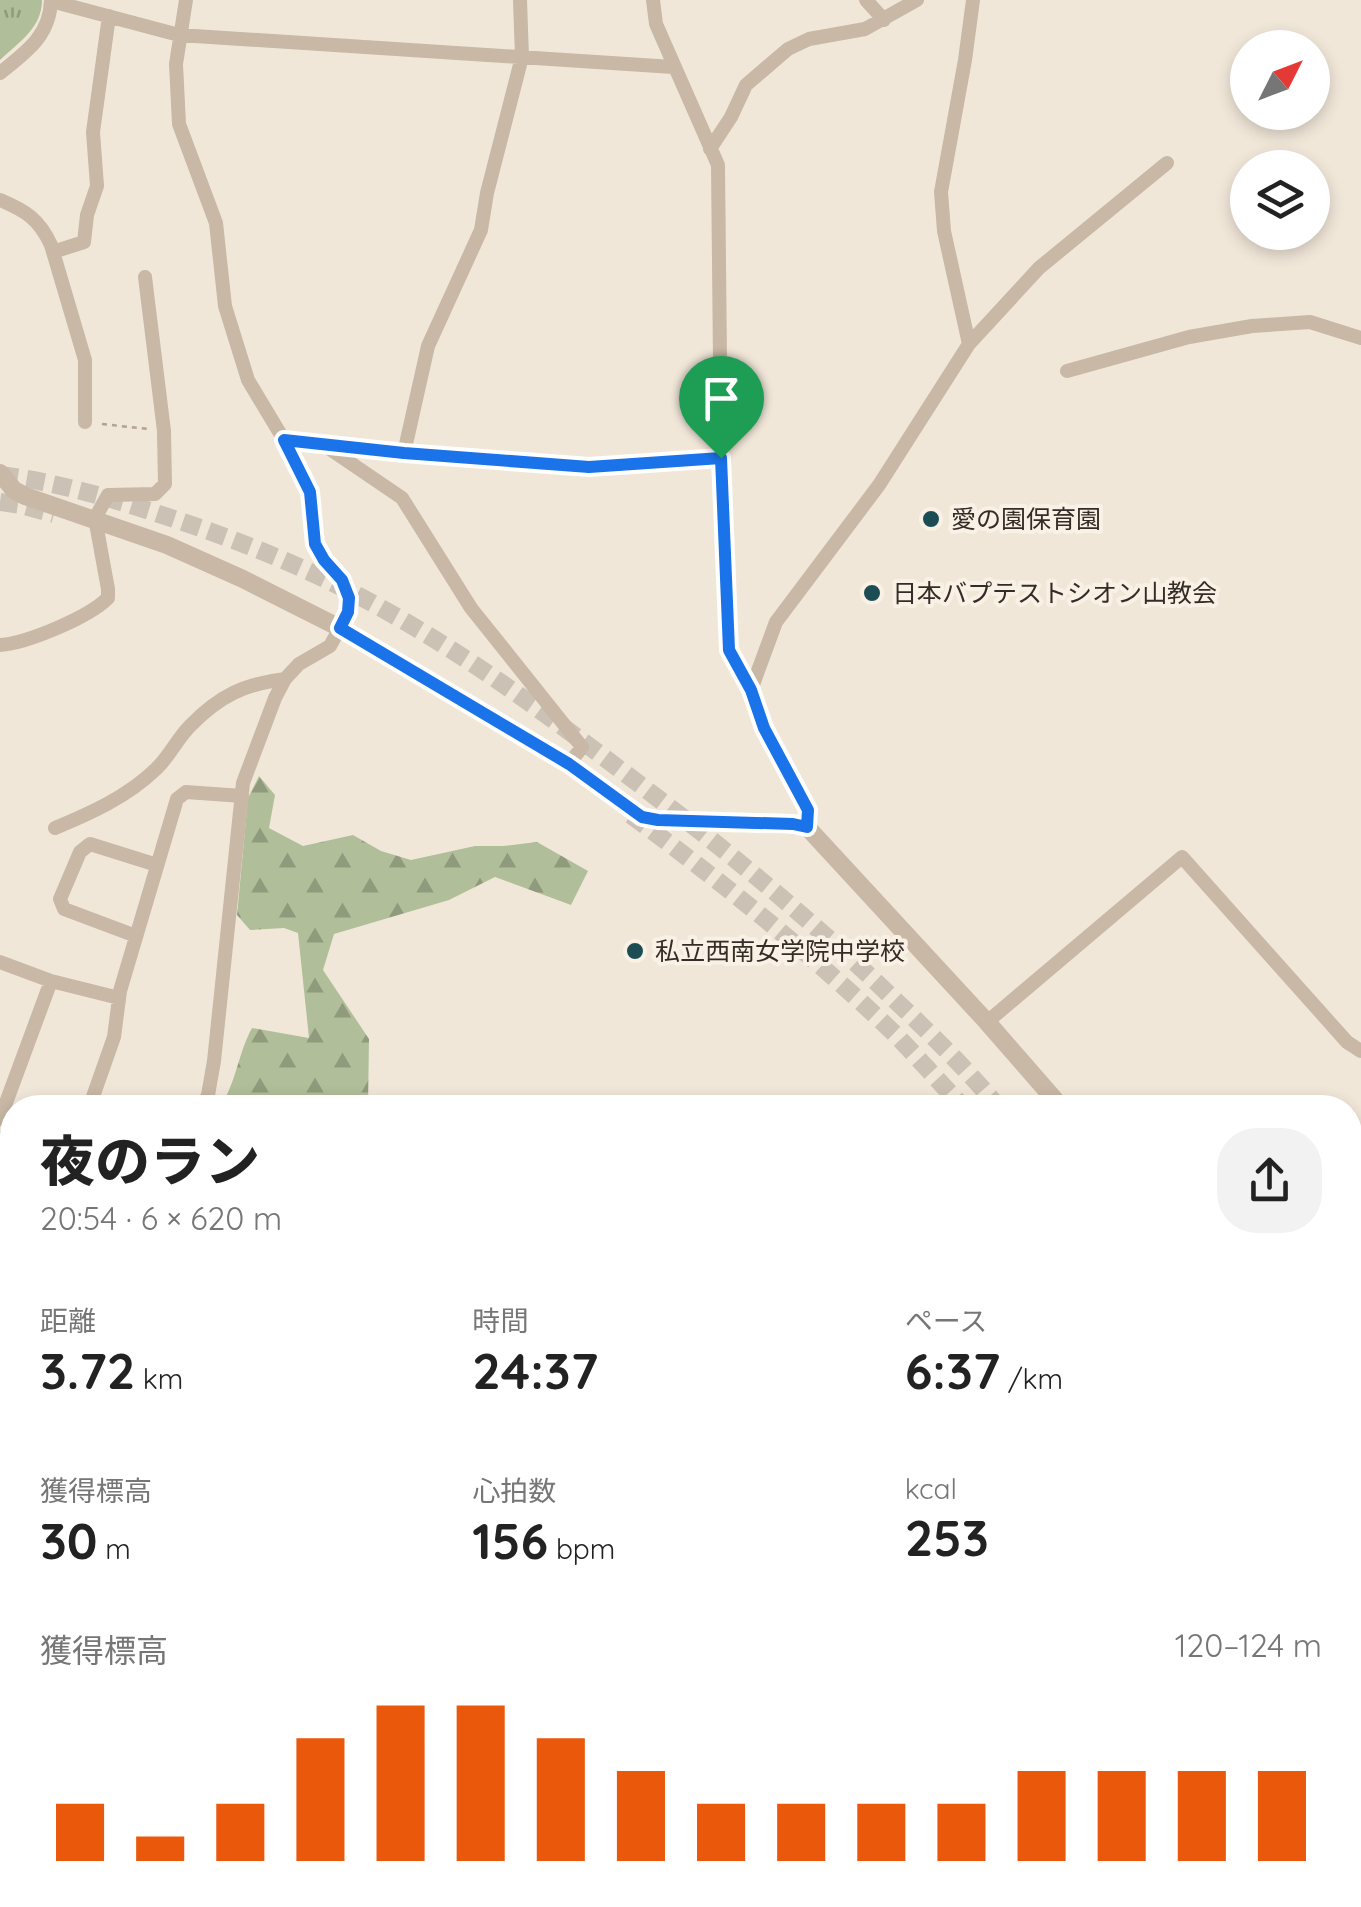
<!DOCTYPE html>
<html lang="ja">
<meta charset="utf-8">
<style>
:root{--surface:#fff;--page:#f2f2f2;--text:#222;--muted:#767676;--accent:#ea580c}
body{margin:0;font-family:Quicksand,"Noto Sans JP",sans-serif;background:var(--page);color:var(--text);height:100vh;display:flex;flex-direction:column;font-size:38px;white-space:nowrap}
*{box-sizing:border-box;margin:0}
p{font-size:32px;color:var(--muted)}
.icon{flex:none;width:55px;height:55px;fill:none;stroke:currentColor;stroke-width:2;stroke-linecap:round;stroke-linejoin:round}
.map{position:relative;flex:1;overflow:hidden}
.sheet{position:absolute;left:0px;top:1095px;width:1362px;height:812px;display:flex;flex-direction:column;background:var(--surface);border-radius:40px 40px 0 0;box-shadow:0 5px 15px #0003}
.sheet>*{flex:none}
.needle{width:65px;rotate:48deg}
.controls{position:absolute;left:1230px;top:30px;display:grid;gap:20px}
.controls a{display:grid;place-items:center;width:100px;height:100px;border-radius:50%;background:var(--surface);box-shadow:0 5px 15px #0003;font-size:50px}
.pin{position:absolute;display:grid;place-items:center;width:85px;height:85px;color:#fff;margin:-102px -42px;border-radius:50% 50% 50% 0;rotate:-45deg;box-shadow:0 0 10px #0007}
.pin .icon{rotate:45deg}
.round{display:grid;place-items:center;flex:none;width:105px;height:105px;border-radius:40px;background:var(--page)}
.summary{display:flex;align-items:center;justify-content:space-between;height:170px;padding:0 40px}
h1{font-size:55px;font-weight:800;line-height:75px}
.metrics{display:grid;grid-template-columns:repeat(3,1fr);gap:15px;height:170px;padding:10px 40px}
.metrics div{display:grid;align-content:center}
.metrics b{font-size:50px;font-weight:800}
.metrics small{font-size:28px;font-weight:400}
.metrics p{font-size:28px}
.chart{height:280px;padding:20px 40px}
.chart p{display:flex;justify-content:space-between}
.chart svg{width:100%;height:180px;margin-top:10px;stroke:var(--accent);stroke-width:6}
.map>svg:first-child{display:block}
.grass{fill:url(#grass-tufts)}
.forest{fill:url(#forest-firs)}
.water{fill:url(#water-rules)}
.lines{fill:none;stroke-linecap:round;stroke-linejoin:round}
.tertiary-tunnel{stroke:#cbc2b5;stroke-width:18;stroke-dasharray:18 9;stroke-linecap:butt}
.path{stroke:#b4a28f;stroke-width:2.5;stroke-dasharray:5 5;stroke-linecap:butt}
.service{stroke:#c8b8a5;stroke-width:8}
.minor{stroke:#c8b8a5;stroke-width:14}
.tertiary{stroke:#c8b8a5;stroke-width:18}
.motorway{stroke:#55463d;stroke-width:25}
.route-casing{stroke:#fff;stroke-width:20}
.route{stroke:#1a73e8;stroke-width:12}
.poi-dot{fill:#1c4d55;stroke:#f9f1e5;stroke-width:4}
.labels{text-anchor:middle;stroke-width:8;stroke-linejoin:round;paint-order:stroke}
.poi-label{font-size:25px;fill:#342c26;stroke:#f9f1e5;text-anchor:start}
</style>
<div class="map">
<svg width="1361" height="1907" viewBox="0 0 1361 1907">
<defs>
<pattern id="grass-tufts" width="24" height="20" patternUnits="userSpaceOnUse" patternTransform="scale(2.5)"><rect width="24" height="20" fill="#b0bf99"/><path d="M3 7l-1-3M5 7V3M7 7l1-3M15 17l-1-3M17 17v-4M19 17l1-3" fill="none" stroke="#909b7d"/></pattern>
<pattern id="forest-firs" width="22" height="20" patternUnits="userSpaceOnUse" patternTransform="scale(2.5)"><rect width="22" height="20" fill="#b0bf99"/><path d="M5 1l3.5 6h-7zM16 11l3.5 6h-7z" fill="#909b7d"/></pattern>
<pattern id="water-rules" width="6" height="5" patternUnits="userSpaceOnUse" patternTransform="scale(2.5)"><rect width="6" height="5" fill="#78a7ad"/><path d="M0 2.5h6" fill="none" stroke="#63888d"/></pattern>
</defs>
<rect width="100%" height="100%" fill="#f1e7d9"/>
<path class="grass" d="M0,0H42C42,28 19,42 0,60Z
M405,1895H611L613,1907H403Z"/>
<path class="forest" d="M259,776L275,795L269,828L303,846L353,835L381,851L411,860L475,846H503L537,842L588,871L571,905L495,877L449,900L334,934L323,970L369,1039L368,1107L219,1108C236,1085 238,1053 252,1028L309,1038L298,933L284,928L250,930L237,915L248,798Z
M0,1173L12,1182V1443L0,1424Z"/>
<path class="water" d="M1361,1525V1578H1350V1528Z
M1106,1895H1147L1144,1907H1103Z"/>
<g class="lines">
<path class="tertiary-tunnel" d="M0,475C57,482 114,499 168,517C226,536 283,558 337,585C455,643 559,723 664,803C738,860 809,919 877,983C919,1023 962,1063 999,1108
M0,502L21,505L54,514
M631,815C723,883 813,955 896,1035C919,1059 941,1084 964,1108"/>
<path class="path" d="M102,424L148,429"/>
<path class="service" d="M0,1795L12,1814"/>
<path class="minor" d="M186,0L176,64L179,124L216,223L225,306L248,380L284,440L310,493L315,544L323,560L341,580L349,597L348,613L330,646L299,664L285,679L275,698L243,783L214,1061L208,1095L201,1108
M653,0L656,24L718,165L721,458L729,650L751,690L764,728L808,809L807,827
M866,0L884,20
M51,1L179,35L673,67
M0,73C26,52 50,36 51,0
M710,149L731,117L746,85L788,49L809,39L865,29L917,0
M0,200C26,211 39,219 51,245L85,360V422
M53,252L84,242L87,215L97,186L93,132L109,16
M969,344L944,231L941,192L965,60L973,0
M1067,371L1189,337L1252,326L1310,322L1361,338
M284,440L404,453L589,467L721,458
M327,447L402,498L471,608L582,747L569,764
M404,453L428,346L481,230L487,193L522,57L520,0
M0,645C28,643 89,617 108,598V589L95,518L108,495L155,494L165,484L164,431L145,277
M751,690L776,622L879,485L969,344L1039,268L1167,163
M55,828C91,813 127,797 156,769C169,757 177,739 190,726C219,696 244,684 285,679
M136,936L64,909L60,899L80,852L90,844L157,865
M0,962L51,981L119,998
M987,1022L1182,857L1347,1042L1361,1051
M89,1108L114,1037L120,991L177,799L186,792L242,796
M0,1119L51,981
M0,1138L12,1143
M1350,1361L1361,1373
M0,1613L12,1608
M1350,1632L1361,1630
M0,1674L12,1706
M1350,1685L1361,1702
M1350,1780L1361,1795
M1350,1810L1361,1824
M0,1869L12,1865
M91,1895L96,1907
M270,1895L273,1907
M620,1895L623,1907
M873,1895L875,1907
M1075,1907L1080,1895
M1169,1907L1171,1895"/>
<path class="tertiary" d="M0,473L14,490L25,496L167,545L243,579L340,628L569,764L642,817L658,820L793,825L807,827L987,1022L1062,1108"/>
<path class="motorway" d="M1350,1726L1361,1743
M1350,1755L1361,1770"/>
</g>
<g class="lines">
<defs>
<path id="route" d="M284,440L404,453L589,467L721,458L729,650L751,690L764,728L808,810L807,827L793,824L658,820L642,817L569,764L340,628L348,612L349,598L342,580L324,560L315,544L310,492Z"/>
</defs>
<use href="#route" class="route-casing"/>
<use href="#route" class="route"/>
</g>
<g class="poi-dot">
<circle cx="931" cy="519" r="10"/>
<circle cx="872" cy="593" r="10"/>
<circle cx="635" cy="951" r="10"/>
</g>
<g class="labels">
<g class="poi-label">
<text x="951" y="528">愛の園保育園</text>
<text x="892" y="602">日本バプテストシオン山教会</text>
<text x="655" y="960">私立西南女学院中学校</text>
</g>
</g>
</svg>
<div class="controls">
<a><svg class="needle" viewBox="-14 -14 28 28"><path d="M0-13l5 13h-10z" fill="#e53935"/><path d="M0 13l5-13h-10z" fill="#767676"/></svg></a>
<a><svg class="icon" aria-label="layers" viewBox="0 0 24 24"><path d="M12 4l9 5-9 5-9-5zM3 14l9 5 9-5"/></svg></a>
</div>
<div class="pin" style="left:721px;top:458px;background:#1e9e55"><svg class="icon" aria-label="arrive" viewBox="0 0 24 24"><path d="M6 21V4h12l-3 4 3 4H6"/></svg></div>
<section class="sheet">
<div class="summary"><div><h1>夜のラン</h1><p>20:54 · 6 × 620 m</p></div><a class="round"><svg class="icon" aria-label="share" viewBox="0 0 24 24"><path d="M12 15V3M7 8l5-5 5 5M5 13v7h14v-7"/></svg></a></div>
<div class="metrics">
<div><p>距離</p><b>3.72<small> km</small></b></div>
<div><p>時間</p><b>24:37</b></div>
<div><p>ペース</p><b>6:37<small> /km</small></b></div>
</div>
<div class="metrics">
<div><p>獲得標高</p><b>30<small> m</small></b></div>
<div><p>心拍数</p><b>156<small> bpm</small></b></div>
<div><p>kcal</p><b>253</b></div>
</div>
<div class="chart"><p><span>獲得標高</span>120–124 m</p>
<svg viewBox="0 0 160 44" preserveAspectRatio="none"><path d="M5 44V30M15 44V38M25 44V30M35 44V14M45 44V6M55 44V6M65 44V14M75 44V22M85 44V30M95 44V30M105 44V30M115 44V30M125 44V22M135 44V22M145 44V22M155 44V22"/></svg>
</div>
</section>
</div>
